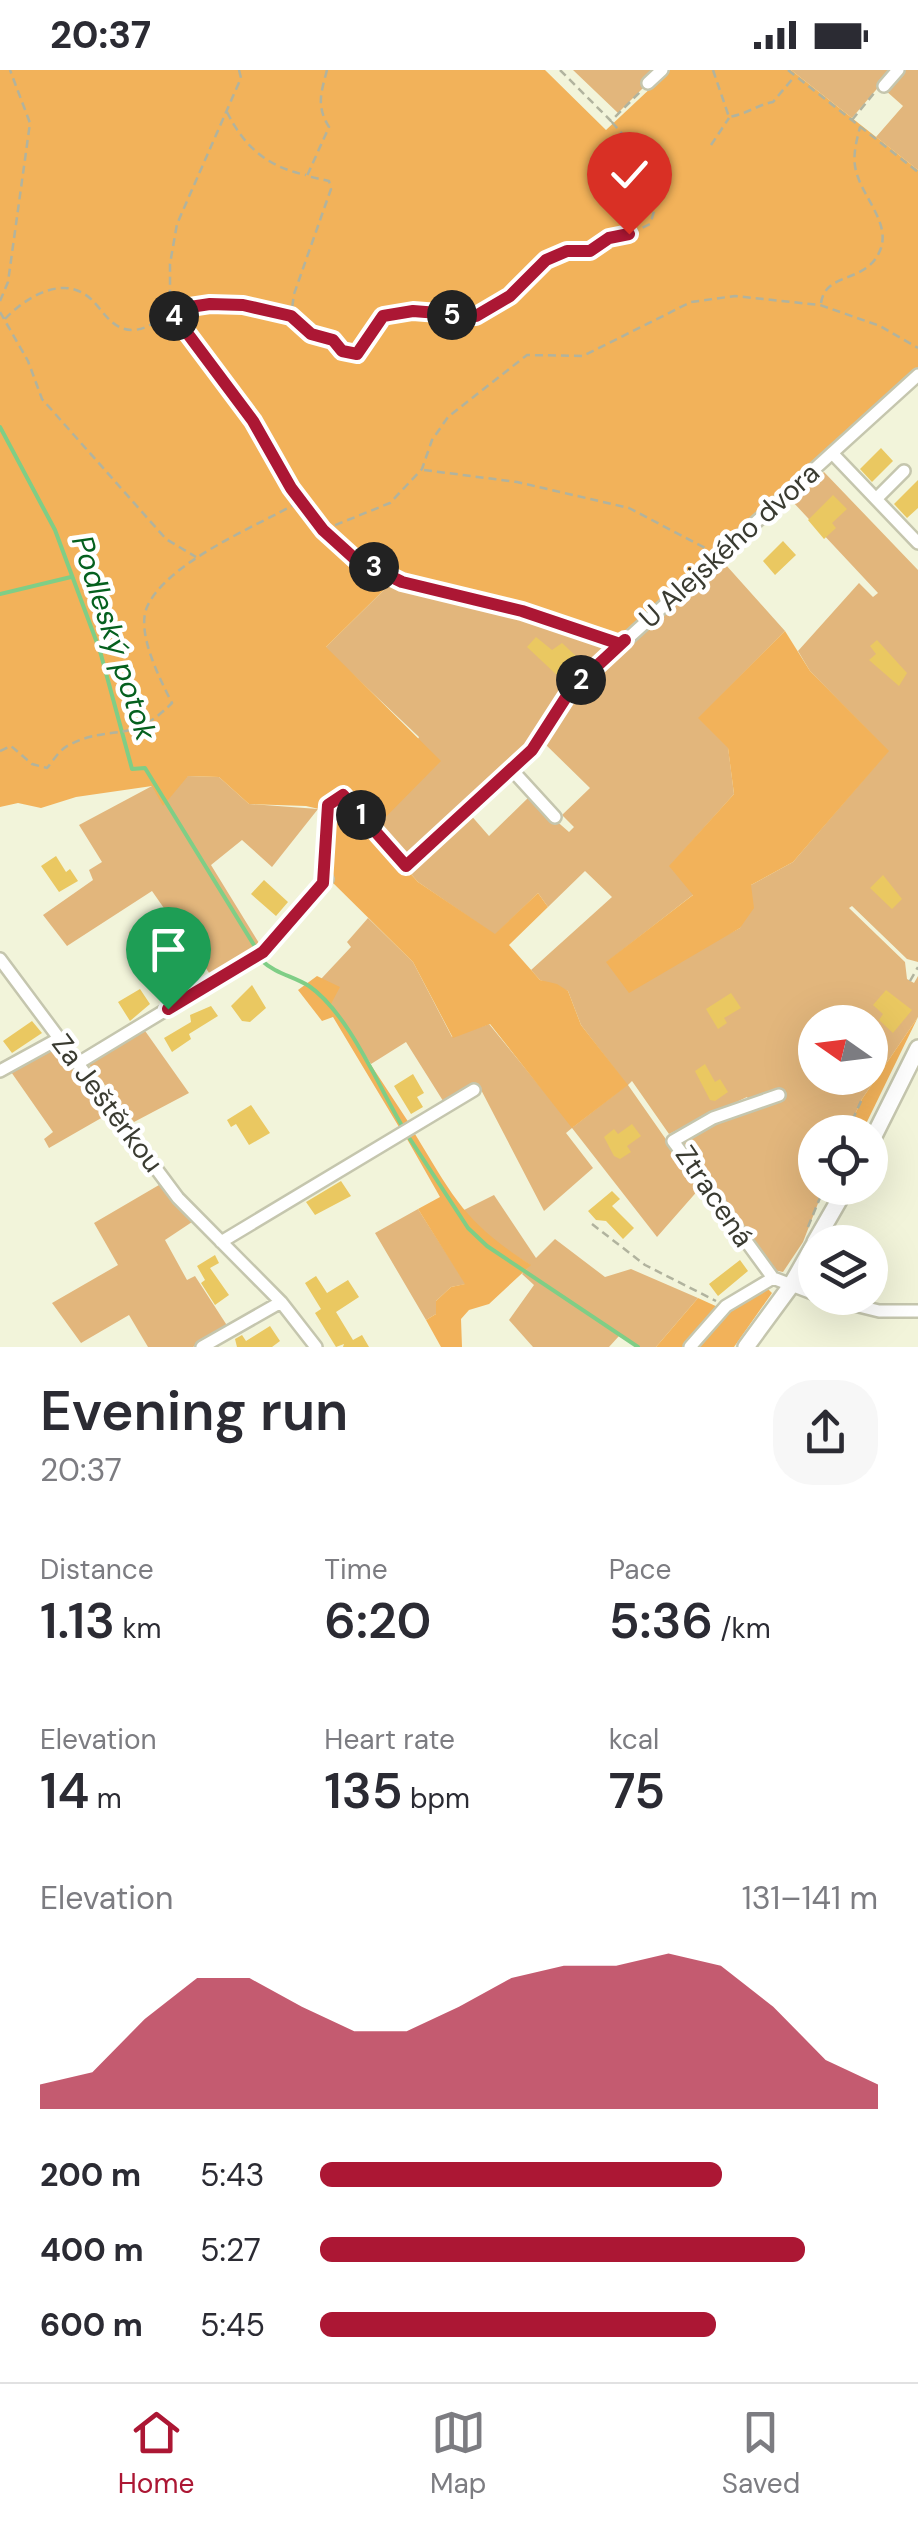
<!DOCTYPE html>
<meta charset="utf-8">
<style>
:root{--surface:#fff;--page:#f7f7f7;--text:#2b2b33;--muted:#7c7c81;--line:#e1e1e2;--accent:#ac1734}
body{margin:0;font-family:"DM Sans",sans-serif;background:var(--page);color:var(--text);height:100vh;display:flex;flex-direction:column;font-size:38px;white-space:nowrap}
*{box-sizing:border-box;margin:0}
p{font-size:32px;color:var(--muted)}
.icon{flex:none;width:55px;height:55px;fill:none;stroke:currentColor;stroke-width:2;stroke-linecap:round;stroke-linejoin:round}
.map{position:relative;height:1277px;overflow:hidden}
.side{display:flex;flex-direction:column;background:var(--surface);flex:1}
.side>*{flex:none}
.needle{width:65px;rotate:284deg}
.controls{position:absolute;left:798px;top:935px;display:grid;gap:20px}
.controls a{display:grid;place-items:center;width:90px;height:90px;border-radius:50%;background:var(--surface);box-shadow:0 10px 40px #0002;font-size:50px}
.pin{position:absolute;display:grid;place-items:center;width:85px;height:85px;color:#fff;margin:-102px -42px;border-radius:50% 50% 50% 0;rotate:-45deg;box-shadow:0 0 10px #0007}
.pin .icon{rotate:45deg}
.km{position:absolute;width:50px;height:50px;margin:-25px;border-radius:50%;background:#222;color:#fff;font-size:28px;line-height:50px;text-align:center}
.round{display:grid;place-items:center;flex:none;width:105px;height:105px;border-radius:40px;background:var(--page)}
.summary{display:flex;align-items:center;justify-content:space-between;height:170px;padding:0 40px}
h1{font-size:55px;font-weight:600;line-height:75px}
.stats{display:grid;grid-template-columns:repeat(3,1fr);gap:15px;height:170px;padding:10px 40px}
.stats div{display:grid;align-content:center}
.stats b{font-size:50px;font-weight:600}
.stats small{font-size:28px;font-weight:400}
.stats p{font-size:28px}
.chart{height:280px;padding:20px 40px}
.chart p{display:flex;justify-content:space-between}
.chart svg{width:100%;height:180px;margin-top:10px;fill:var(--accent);opacity:.7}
ul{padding:0 40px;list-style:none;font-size:32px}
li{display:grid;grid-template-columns:160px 120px 1fr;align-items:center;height:75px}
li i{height:25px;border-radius:12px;background:var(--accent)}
.status{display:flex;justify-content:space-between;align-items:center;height:70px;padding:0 50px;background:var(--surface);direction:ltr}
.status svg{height:28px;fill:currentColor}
.tab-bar{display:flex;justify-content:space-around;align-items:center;height:140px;border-top:2px solid var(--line);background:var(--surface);font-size:28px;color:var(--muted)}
.tab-bar a{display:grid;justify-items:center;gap:5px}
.tab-bar .current{color:var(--accent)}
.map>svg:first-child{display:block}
.green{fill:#e2b67c;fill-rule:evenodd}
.forest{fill:#f2b25a}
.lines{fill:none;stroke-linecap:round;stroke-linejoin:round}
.stream{stroke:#7fce86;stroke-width:4}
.building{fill:#eac861}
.minor-casing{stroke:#c5c6ae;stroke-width:16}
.secondary-casing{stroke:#c5c6ae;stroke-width:20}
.path{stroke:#b1b39e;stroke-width:2.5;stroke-dasharray:8 5;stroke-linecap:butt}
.minor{stroke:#fff;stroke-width:11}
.secondary{stroke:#fff;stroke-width:15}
.route-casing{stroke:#fff;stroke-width:20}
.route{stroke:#ac1734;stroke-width:12}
.labels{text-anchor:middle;stroke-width:9;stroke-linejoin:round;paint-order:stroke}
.street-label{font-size:28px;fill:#3a3b31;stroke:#fff}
.water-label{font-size:30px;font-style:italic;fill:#05601e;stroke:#fff}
</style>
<div class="status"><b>20:37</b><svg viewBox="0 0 49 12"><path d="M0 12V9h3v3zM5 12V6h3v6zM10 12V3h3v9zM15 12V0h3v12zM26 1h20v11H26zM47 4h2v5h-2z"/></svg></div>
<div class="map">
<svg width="918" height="1277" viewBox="0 0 918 1277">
<rect width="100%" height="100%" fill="#f2f4da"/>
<path class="green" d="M573,0H661L618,43Z
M791,0H893L852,48Z
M902,0H918V100L876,67L903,36L885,20Z
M824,402L918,500V892L907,889L852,836L849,838L905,892L907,909L914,913L918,906V947L862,1029L847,1062H815V1118H824L803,1172L783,1202L769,1199L683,1080V1073L691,1064L752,1035L747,1027L669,1064L632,1011L628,1015L700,1118L657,1167L572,1058L566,1063L593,1098L544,1141L478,1014L445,1034L406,972L371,994L331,934L321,909L351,877L347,872L368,848L413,892L452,967L489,954L573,1057L627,1015L581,955L568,921L540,910L531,900L612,827L585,801L548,837L538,823L495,865L418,812L372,760L419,667L325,578L391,513L610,574L573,609L534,672L462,735L489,766L529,727L569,762L574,757L562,745L590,718L544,673L570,628L717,485L785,561L699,648L728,677L734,724L670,796L694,824L607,892L717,870L740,858L751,815L793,792L888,681L810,601L798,581L859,513L873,527L878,523L792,431ZM815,952H870V1008H815Z
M188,706L219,707L249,734L318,739L272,797L242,770L211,795L262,878L212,907L152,821L67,876L43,845L93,810L89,800L102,792L79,755L152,716Z
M143,958L189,1023L134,1052L86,991Z
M58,971L110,1043L49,1078L44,1069L53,1062L9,999Z
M159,1115L192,1152L165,1170L187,1210L195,1206L228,1257L193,1277H148L129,1245L81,1273L52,1233L118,1195L94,1153Z
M494,1125L536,1188L555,1169L605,1207L631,1199L698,1228L656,1277H636L619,1266L609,1277H533L509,1250L534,1215L522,1204L530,1195L489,1168L462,1141Z
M418,1139L466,1214L451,1217L436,1231V1244L426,1250L375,1163Z"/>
<path class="forest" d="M0,0H545L606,60L670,0H791L918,100V305L625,570L554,545L398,506L326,577L441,691L372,761L418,812L495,864L538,823L548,837L509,875L540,910L557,914L568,921L581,955L628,1015L572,1058L490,954L453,968L413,892L327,807L332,742L306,736L249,734L219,707L188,706L163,736L152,716L76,727L41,738L18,733L0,737Z
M785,561L810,601L889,681L793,792L751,815L754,838L740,858L629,923L606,892L693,825L669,796L734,724L728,678L698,648Z
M317,906L340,917L331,934L411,1056L402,1062L333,947L322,951L298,920Z
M918,947L862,1062H847L862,1029Z
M415,1064C454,1128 465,1153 531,1195L489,1234L469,1240L461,1249L462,1277H441L426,1250L436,1244V1231L451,1217L465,1214L418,1139L440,1127L407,1069Z
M766,1217L772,1223L734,1277H693L721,1246Z
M698,1228L720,1238L686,1277H656Z"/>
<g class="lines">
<path class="stream" d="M0,357L55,460L100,581L132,699L145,698L257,880
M0,524L71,507
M261,890C276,904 293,906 309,916C348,943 377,1013 401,1054
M410,1069L468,1158L487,1176L638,1277"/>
</g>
<path class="building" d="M881,378L893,391L872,412L860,399Z
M918,410V438L907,448L894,434Z
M833,425L847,439L832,453L836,458L824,469L808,450Z
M783,471L796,485L775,505L763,491Z
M536,567L552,580L562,573L578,588L559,607L527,577Z
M877,570L907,603L899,616L869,590L876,584L870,576Z
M56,786L66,802L70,799L78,811L59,822L41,796Z
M883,805L902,829L892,839L870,818Z
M264,810L288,832L276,846L251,824Z
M138,856L142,861L148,857L153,865L165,857L174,871L159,881L163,886L149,895L129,862Z
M252,915L266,938L250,952L242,951L231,936Z
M140,919L150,934L130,951L118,932Z
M886,920L912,940L893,963L879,950L883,944L873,935Z
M731,923L741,938L724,948L727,953L718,959L706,939Z
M211,936L218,946L189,964L191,969L172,982L164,968L191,952L190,945Z
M32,951L42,963L12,983L3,971Z
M705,994L715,1012L720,1009L728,1022L715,1031L710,1030L695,1001Z
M413,1004L424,1023L417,1027L423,1037L411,1044L394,1016Z
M251,1035L270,1063L249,1075L236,1054L231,1057L227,1050Z
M632,1054L641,1066L627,1076L631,1082L620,1089L614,1086L604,1067L614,1059L618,1064Z
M341,1111L351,1126L315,1145L306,1132Z
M612,1121L620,1129L612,1136L634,1158L623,1169L606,1151L596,1150L588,1141Z
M215,1185L219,1193L210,1198L229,1225L215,1235L201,1213L205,1210L197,1196Z
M740,1190L748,1201L718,1226L709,1214Z
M316,1206L327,1223L348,1210L359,1227L336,1242L353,1270L362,1265L369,1277H343L344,1274L336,1277L315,1243L321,1239L305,1213Z
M270,1256L280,1271L272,1277H237L235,1269L242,1265L246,1271Z"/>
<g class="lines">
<defs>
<path id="minor" d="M648,13L662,0
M884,16L898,0
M832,383L918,473
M876,429L904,401
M555,747L512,700L532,680L570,621L918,305
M0,889L178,1128L281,1232L316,1277
M80,992L263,881L327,809
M0,1001L60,968
M779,1025L713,1048L673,1071L773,1208L815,1224
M221,1172L474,1020
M826,1228L879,1241H918
M202,1277L281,1232
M690,1277L726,1236L773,1208"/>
<path id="secondary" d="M870,1074L918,978
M815,1172L846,1118
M746,1277L790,1217L815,1173"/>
</defs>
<use href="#minor" class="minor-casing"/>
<use href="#secondary" class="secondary-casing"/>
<path class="path" d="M239,0L241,8L177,154L170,194V240L253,351L291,418L323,460L355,489L402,512L523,541L609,569
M327,0C321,23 316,36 329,57L307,106L329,111L331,119L294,224L291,246C313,260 332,279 357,284L383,246L413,241L476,246L510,227L546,190L567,181H590L609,167L629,164L650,154C668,107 640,85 611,51
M560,0L611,51L641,21
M713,0L729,47C747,44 757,35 773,32L794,7
M788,0L918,102
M227,42C244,77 268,97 306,105
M852,50L875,22
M711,75L729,48
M0,231L8,212L30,53L10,0
M821,233C826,200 868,215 881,178C890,150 859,124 855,96C853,83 857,69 860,57
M0,242L28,291L42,329L166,469L196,487
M5,249C26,227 64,203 92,230C104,242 113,261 134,260C154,258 159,245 174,240C211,227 251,237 288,245
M424,400L517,412L629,438L707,479
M323,460L390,433L422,399L432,370L448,347L527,285L583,286L691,232L735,226L820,235L880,256L918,278
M0,681L11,676L32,694L47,698C53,691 60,679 69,675C112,653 129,676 172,633C160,609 136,563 147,537C167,492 257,456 299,432
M324,797L328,735L343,725L406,796L503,708
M910,911L918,897
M847,1062L862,1029
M592,1154L645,1195L716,1231
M808,1157L824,1118"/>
<use href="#minor" class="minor"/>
<use href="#secondary" class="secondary"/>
</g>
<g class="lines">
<defs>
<path id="route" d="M168,939L263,882L323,813L328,735L343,725L406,796L532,680L570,621L625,570L620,574L522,541L402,512L355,489L323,460L291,418L253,351L170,240L210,234L243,235L291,246L311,264L333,270L342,281L357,284L383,246L413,241L476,246L510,226L546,190L567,181H590L609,168L629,164"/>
</defs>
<use href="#route" class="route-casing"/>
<use href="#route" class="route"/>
</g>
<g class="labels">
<g class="street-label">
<text transform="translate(729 475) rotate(-42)" y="10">U Alejského dvora</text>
<text transform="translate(108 1033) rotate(53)" y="10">Za Ještěrkou</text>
<text transform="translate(715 1126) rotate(56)" y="10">Ztracená</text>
</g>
<g class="water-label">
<text transform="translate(114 568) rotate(72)" y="10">Podleský potok</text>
</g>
</g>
</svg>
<div class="controls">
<a><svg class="needle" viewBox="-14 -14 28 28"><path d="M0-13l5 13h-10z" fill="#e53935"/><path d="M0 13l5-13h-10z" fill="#7c7c81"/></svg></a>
<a><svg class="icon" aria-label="locate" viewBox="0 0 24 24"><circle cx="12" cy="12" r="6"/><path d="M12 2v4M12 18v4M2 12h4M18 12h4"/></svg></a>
<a><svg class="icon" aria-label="layers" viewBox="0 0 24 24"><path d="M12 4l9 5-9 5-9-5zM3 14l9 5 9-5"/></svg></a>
</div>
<div class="pin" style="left:168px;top:939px;background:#1e9e55"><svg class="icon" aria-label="arrive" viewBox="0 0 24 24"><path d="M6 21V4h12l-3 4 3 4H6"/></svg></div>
<div class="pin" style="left:629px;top:164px;background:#d93025"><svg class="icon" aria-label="check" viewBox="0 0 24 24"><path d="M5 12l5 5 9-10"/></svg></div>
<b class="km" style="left:361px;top:745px">1</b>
<b class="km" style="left:581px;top:610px">2</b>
<b class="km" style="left:374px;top:497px">3</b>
<b class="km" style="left:174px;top:246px">4</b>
<b class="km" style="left:452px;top:245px">5</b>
</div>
<section class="side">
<div class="summary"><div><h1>Evening run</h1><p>20:37</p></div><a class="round"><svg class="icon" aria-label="share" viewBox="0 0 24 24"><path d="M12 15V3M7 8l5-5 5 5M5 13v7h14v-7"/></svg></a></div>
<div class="stats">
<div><p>Distance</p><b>1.13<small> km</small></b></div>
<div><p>Time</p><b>6:20</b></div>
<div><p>Pace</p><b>5:36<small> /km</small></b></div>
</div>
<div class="stats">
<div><p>Elevation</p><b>14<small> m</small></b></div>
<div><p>Heart rate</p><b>135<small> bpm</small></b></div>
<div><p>kcal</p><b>75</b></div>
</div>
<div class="chart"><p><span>Elevation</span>131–141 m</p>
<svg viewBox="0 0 160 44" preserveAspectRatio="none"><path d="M0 44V38L10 35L20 22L30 12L40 12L50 19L60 25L70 25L80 19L90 12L100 9L110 9L120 6L130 9L140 19L150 32L160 38V44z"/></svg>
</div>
<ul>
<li><b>200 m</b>5:43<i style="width:72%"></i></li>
<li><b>400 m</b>5:27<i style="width:87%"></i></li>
<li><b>600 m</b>5:45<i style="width:71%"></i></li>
</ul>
</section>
<nav class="tab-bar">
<a class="current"><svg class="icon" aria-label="home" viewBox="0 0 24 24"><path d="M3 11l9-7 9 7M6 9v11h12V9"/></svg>Home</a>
<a><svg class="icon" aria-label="map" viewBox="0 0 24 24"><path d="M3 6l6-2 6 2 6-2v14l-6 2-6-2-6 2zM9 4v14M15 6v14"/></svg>Map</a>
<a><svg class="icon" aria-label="saved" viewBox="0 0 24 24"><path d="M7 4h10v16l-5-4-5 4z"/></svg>Saved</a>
</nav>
